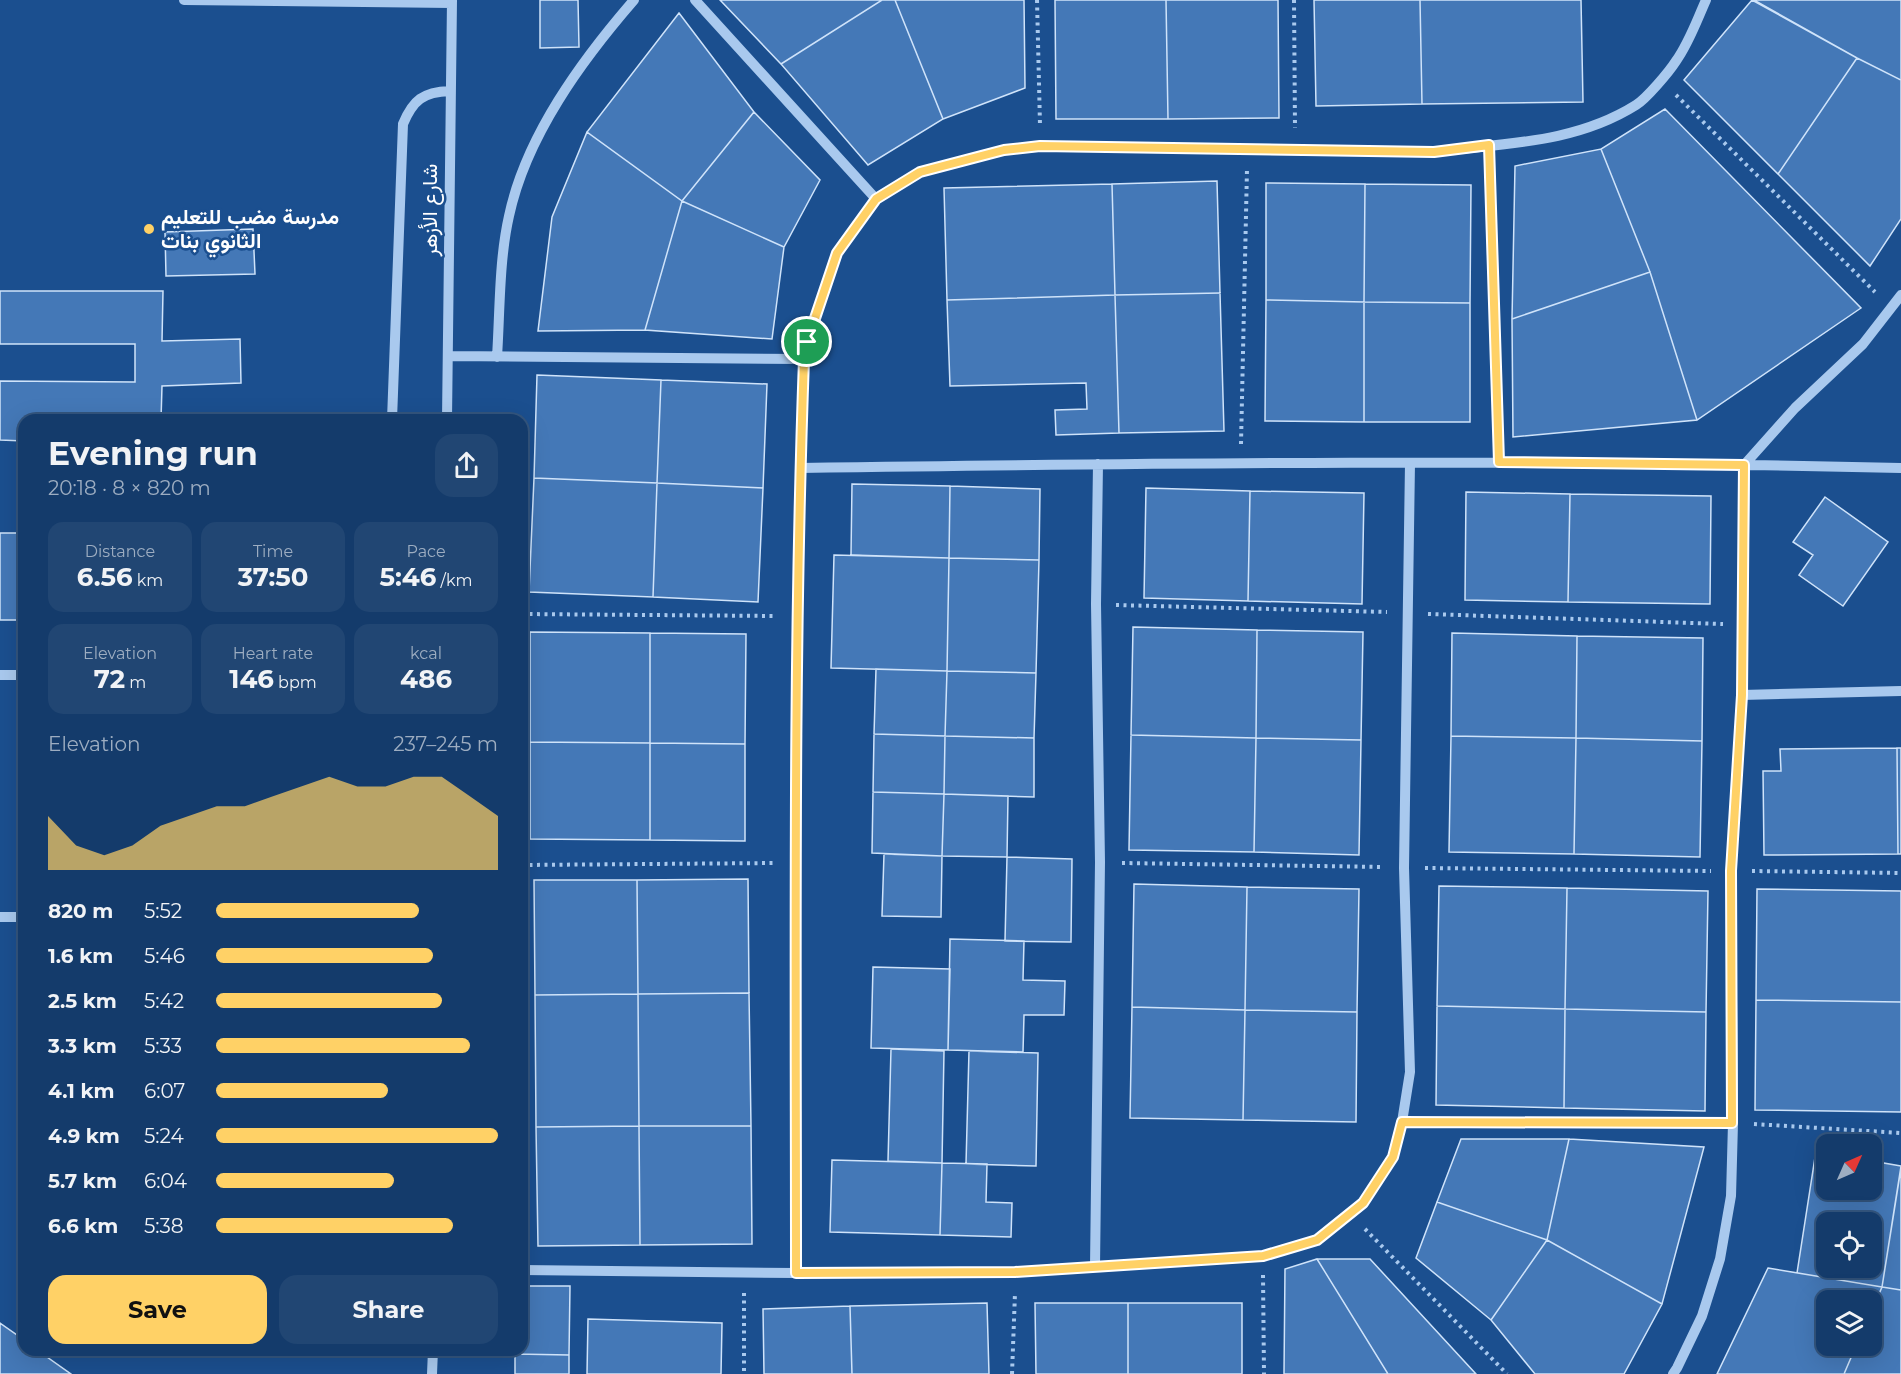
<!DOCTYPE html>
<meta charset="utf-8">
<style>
:root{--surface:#143b6b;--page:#214673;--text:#f1f3f6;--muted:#9dadc1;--line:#33557e;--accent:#ffd166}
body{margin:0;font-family:Montserrat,Vazirmatn,sans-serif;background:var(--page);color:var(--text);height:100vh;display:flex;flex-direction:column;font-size:22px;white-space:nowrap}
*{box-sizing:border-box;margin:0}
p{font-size:20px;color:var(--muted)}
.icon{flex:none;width:33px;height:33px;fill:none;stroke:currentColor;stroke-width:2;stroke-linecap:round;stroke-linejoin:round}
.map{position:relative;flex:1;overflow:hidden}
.drawer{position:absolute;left:18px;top:414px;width:510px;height:942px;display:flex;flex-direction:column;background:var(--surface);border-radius:18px;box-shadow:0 6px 24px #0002,0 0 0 2px var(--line)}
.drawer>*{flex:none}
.needle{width:39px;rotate:45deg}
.buttons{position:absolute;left:1816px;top:1134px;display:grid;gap:12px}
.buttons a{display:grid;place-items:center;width:66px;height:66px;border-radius:12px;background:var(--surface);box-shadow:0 6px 24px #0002,0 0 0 2px var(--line);font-size:30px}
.pin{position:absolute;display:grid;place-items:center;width:51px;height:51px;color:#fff;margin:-26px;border:3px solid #fff;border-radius:50%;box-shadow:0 2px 6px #0007}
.round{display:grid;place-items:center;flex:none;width:63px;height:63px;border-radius:18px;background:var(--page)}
.headline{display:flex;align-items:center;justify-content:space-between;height:102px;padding:0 30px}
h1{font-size:33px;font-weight:700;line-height:45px}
.figures{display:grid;grid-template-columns:repeat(3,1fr);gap:9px;height:102px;padding:6px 30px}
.figures div{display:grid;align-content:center;border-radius:15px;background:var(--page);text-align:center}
.figures b{font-size:26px;font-weight:700}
.figures small{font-size:16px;font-weight:400}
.figures p{font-size:16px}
.chart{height:168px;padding:12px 30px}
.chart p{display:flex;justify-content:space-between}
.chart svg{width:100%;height:108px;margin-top:6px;fill:var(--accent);opacity:.7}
.primary-button{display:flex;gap:12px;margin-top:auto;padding:12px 30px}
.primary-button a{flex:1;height:69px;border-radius:18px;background:var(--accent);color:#111;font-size:24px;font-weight:700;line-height:69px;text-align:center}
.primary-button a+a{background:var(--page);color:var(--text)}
ul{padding:0 30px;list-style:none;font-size:20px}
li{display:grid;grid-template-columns:96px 72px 1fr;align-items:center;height:45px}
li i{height:15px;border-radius:8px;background:var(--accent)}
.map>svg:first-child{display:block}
.building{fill:#4478b7;stroke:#cfe3fa;stroke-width:1.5;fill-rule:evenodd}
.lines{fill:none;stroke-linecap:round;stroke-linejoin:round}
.path{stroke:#a9c9ee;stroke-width:4;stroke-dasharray:3 4.5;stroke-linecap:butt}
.minor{stroke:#a9c9ee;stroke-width:10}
.route-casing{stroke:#fff;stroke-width:12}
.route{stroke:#ffd166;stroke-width:8}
.poi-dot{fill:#ffd166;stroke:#1b4f8f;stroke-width:2}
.labels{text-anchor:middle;stroke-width:5;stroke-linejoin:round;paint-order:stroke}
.street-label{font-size:21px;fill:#fff;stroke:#1b4f8f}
.poi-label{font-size:21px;font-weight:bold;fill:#fff;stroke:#1b4f8f;text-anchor:start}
</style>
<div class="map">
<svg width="1901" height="1374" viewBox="0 0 1901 1374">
<rect width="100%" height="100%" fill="#1b4f8f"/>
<path class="building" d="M540,0H578L579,47L540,48Z
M720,0H882L781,64Z
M882,0H895L943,119L868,165L781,64Z
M895,0H1024L1025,88L943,119Z
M1055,0H1166L1168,119H1056Z
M1166,0H1278L1279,118L1168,119Z
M1314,0H1420L1422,104L1316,106Z
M1420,0H1581L1583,102L1422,104Z
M1752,0L1857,58L1778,174L1684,80Z
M1754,0H1901V80L1857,58Z
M679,13L754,112L682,201L587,132Z
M1857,58L1901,80V219L1870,266L1778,174Z
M1665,109L1861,308L1697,420L1650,272L1601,149Z
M754,112L820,180L784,247L682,201Z
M587,132L682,201L645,330L538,331L552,217Z
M1601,149L1650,272L1512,319L1515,166Z
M1217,181L1220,293L1115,295L1112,184Z
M1266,183L1365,184L1364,302L1266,300Z
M1112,184L1115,295L947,300L944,188Z
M1365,184L1471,185L1470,303L1364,302Z
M682,201L784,247L772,339L645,330Z
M253,229L255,274L166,276L165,232Z
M1650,272L1697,420L1513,437L1512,319Z
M0,291H163L162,341L240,339L241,383L162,386L161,420H24V441L0,440V381L135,382V344H0Z
M1220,293L1224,431L1119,433L1115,295Z
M1115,295L1119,433L1056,435L1055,410L1087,409L1086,383L950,386L947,300Z
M1266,300L1364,302V422L1265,421Z
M1364,302L1470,303V422H1364Z
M537,375L661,380L657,483L534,478Z
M661,380L767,384L763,488L657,483Z
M534,478L657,483L653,597L529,592Z
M657,483L763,488L758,602L653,597Z
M852,484L950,486L949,558L851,555Z
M950,486L1040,489L1039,560L949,558Z
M1146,488L1250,491L1248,601L1144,598Z
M1250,491L1364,493L1362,604L1248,601Z
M1466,492L1570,494L1568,602L1465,600Z
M1570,494L1711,496L1710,604L1568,602Z
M1825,497L1888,542L1843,606L1799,575L1813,555L1793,542Z
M0,533H24V620H0Z
M834,555L949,558L947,671L831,668Z
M949,558L1039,560L1036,673L947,671Z
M1133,627L1257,630L1256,738L1131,735Z
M1257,630L1363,632L1361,740L1256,738Z
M530,632L650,633V743L530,742Z
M650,633L746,634L745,744L650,743Z
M1452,633L1577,636L1576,738L1451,736Z
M1577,636L1703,638L1702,741L1576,738Z
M876,669L947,671L945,736L874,734Z
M947,671L1036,673L1034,738L945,736Z
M874,734L945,736L944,794L873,792Z
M1131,735L1256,738L1254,852L1129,850Z
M945,736L1034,738V797L944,794Z
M1451,736L1576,738L1574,854L1449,852Z
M1256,738L1361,740L1359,855L1254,852Z
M1576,738L1702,741L1700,857L1574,854Z
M530,742L650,743V840L530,839Z
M650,743L745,744V841L650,840Z
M1897,748L1898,854L1764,855L1763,771H1781L1780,749Z
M1897,748H1901V854H1898Z
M873,792L944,794L942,856L872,853Z
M944,794L1008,796L1007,857L942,856Z
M884,854L942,856L941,917L882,916Z
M1007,857L1072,859L1071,942L1005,941Z
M748,879L749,993L638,994L637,880Z
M534,880H637L638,994L535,995Z
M1134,884L1247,887L1245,1010L1132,1007Z
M1439,886L1567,888L1565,1009L1437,1006Z
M1247,887L1359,889L1357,1012L1245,1010Z
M1567,888L1708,891L1706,1012L1565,1009Z
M1757,889L1901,891V1002L1756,1000Z
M950,939L1024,941L1023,980L1065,981L1064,1015H1024L1023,1052L948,1050Z
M873,967L950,969L948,1050L871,1048Z
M749,993L751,1126H639L638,994Z
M638,994L639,1126L536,1127L535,995Z
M1756,1000L1901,1002V1112L1755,1110Z
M1437,1006L1565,1009L1564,1108L1436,1105Z
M1132,1007L1245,1010L1243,1120L1130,1118Z
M1565,1009L1706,1012L1705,1111L1564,1108Z
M1245,1010L1357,1012L1356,1122L1243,1120Z
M891,1049L944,1051L942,1163L888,1161Z
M969,1051L1038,1053L1036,1166L966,1164Z
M639,1126L640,1245L538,1246L536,1127Z
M639,1126H751L752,1244L640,1245Z
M1461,1139H1569L1547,1240L1437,1202Z
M1569,1139L1704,1147L1662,1304L1547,1240Z
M1816,1151L1827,1153V1190H1872V1161L1901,1166L1882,1287L1797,1273ZM1827,1222H1872V1268H1827Z
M832,1160L942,1163L940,1235L830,1232Z
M942,1163L987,1164L986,1202L1012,1203L1011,1237L940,1235Z
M1901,1168V1290L1882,1287Z
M1437,1202L1547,1240L1491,1320L1416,1258Z
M1547,1240L1662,1304L1624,1374H1535L1491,1320Z
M1317,1259H1370L1476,1374H1388Z
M1317,1259L1388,1374H1284L1285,1269Z
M1768,1268L1882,1287L1872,1310V1300H1827V1346H1856L1844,1374H1717Z
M522,1286H570L569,1355L515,1354V1350H522Z
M1882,1287L1901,1290V1374H1844L1856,1346H1872V1310Z
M987,1303L989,1374H852L850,1306Z
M1035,1303H1128V1374H1036Z
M1128,1303H1242V1374H1128Z
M850,1306L852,1374H764L763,1309Z
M588,1319L722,1323L721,1374H587Z
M0,1323L24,1340V1350H37L71,1374H0Z
M515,1354L569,1355V1374H515Z"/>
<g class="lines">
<path class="path" d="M1037,0L1040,125
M1294,0L1295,128
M1676,95L1875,292
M1490,167L1498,441
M1241,444L1247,169
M1116,605L1387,612
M522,614L776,616
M1428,614L1723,624
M1122,863L1384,867
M522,865L776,863
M1425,868L1711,871
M1752,871L1901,873
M1424,1122L1714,1123
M1754,1124L1901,1133
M1365,1229L1507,1374
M1263,1275L1264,1374
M744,1293V1374
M1012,1374L1015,1293"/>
<path class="minor" d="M184,0L452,3
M695,0L876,199
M449,356L804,359
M497,357C500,311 499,260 509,216C526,136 582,60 634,0
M392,420L403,124C413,100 423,92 450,91
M447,420L452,0
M800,468C1167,463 1534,459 1901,468
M0,675H24
M1742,695L1901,691
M0,917H24
M1095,1267L1100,862L1096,604L1098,464
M522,1270L796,1273L1015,1272L1263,1256L1317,1240L1363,1203L1393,1157L1402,1122L1410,1072L1404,868L1410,463
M796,1273C796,968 793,663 804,359L807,342L837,253L876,199L920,172L1003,150L1040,146L1434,152C1503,143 1574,144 1636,105C1646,99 1669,72 1676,61C1689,43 1697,20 1706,0
M432,1374L433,1350
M1673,1374L1677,1368L1702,1316L1720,1259L1731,1196L1733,1123L1731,871L1742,695L1745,464L1795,408L1863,344L1901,295"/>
</g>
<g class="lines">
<defs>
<path id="route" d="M1489,145L1499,462L1744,465L1742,695L1731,871L1732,1123L1402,1122L1393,1157L1363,1203L1317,1240L1263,1256L1015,1272L796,1273C796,968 793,663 804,359L807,342L837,253L876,199L920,172L1004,150L1040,146L1434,152Z"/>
</defs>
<use href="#route" class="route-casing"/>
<use href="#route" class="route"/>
</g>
<circle class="poi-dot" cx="149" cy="229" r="6"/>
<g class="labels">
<g class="street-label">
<text transform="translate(430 210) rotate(-90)" y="7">شارع الأزهر</text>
</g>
<g class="poi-label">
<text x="161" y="224">مدرسة مضب للتعليم<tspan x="161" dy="24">الثانوي بنات</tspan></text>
</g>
</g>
</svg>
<div class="buttons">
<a><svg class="needle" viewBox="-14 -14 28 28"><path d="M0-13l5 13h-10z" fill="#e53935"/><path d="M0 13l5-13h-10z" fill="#9dadc1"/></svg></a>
<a><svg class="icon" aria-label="locate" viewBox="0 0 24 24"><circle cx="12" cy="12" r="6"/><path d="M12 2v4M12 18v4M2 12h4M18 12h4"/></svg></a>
<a><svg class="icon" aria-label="layers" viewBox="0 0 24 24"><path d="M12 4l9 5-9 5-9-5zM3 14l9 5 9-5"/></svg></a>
</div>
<div class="pin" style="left:807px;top:342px;background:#1e9e55"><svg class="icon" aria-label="arrive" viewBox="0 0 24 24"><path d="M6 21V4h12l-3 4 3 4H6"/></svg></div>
<section class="drawer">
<div class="headline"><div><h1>Evening run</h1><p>20:18 · 8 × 820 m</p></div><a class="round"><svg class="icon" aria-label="share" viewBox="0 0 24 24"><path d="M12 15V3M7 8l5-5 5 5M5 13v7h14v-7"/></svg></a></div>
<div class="figures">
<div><p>Distance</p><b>6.56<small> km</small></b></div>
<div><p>Time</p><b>37:50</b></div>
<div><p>Pace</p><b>5:46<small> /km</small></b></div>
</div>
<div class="figures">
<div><p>Elevation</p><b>72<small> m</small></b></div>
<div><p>Heart rate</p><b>146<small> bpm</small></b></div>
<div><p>kcal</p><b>486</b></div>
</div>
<div class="chart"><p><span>Elevation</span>237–245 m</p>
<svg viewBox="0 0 160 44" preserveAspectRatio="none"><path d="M0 44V22L10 34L20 38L30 34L40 26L50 22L60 18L70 18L80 14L90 10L100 6L110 10L120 10L130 6L140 6L150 14L160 22V44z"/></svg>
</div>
<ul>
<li><b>820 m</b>5:52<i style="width:72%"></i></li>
<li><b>1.6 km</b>5:46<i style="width:77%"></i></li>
<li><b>2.5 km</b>5:42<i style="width:80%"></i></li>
<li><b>3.3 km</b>5:33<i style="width:90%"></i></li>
<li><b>4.1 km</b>6:07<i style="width:61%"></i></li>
<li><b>4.9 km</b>5:24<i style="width:100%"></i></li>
<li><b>5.7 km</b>6:04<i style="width:63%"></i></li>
<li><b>6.6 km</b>5:38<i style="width:84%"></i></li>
</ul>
<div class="primary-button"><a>Save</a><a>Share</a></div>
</section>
</div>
